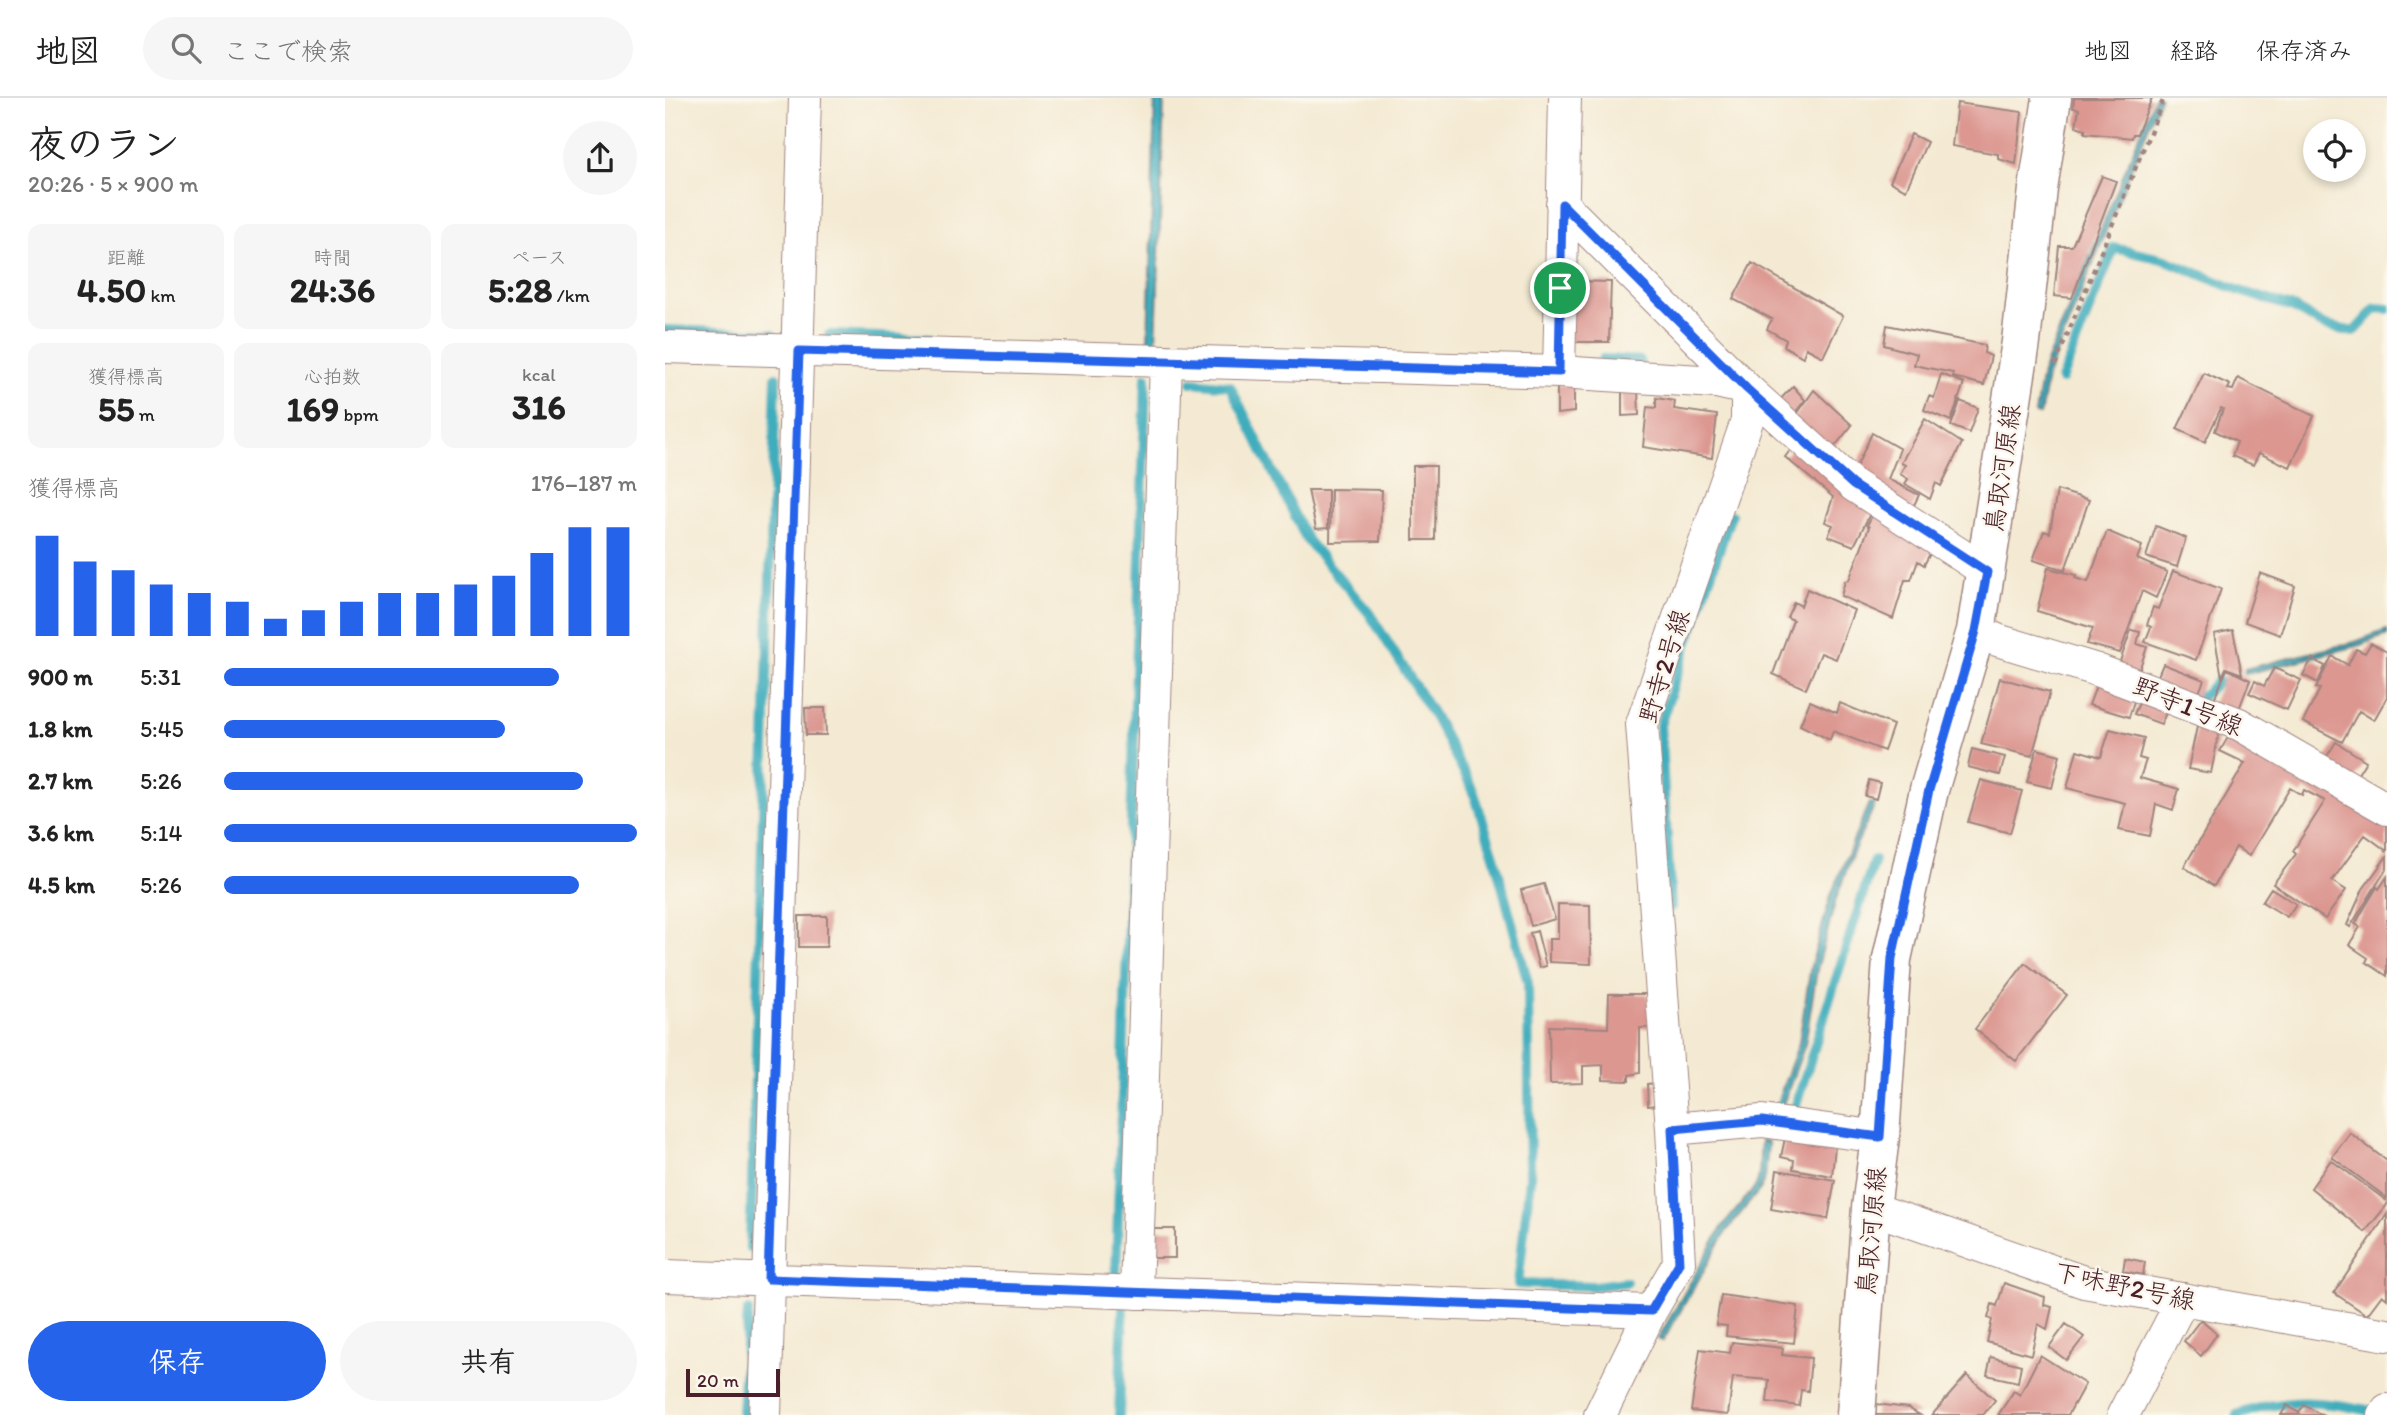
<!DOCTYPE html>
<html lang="ja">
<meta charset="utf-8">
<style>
:root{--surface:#fff;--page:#f6f6f6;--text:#222;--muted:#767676;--line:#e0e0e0;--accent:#2563eb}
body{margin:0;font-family:Itim,"Klee One",sans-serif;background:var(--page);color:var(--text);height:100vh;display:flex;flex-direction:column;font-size:26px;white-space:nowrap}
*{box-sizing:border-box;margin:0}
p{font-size:23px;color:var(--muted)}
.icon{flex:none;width:38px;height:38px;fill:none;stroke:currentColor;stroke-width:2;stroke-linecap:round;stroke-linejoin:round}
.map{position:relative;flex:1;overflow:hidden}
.side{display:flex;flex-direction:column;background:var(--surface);width:665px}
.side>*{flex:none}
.tools{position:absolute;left:1638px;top:21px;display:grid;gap:14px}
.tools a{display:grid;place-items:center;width:63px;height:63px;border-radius:50%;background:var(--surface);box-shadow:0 4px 10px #0003;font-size:35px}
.scale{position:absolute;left:21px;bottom:18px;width:94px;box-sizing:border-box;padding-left:7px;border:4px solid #4a1f2b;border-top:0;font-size:19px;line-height:24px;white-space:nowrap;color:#4a1f2b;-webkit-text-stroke:5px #fbf7ec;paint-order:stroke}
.pin{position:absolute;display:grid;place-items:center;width:60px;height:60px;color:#fff;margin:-30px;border:4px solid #fff;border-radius:50%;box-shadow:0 2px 7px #0007}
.round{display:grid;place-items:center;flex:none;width:74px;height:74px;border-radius:37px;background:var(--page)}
.overview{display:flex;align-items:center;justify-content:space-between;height:119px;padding:0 28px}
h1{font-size:38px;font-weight:700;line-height:52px}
.metrics{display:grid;grid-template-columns:repeat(3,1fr);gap:10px;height:119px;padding:7px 28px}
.metrics div{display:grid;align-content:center;border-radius:14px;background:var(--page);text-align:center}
.metrics b{font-size:35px;font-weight:700}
.metrics small{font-size:19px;font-weight:400}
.metrics p{font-size:19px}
.chart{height:196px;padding:14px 28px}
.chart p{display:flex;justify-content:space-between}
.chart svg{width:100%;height:126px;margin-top:7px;stroke:var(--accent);stroke-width:6}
.primary-button{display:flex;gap:14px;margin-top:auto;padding:14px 28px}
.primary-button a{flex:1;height:80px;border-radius:42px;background:var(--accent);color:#fff;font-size:28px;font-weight:700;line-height:80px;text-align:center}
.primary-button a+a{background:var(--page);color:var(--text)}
ul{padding:0 28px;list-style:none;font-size:23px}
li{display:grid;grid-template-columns:112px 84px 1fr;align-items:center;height:52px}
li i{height:18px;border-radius:9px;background:var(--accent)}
header{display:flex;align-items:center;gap:42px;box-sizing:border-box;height:98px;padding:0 35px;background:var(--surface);border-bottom:2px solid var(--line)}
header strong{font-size:33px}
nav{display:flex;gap:38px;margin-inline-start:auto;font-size:24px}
.search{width:490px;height:63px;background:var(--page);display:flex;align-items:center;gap:18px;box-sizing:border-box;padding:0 24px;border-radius:38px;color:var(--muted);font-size:26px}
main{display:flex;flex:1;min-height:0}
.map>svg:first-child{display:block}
.water{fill:#40adbd;stroke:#456674;stroke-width:2}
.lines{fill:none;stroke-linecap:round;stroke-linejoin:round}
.stream{stroke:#40adbd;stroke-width:10}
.building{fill:#dc9791}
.minor-casing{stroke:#9f847f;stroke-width:34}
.major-casing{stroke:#9f847f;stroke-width:41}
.path{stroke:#9f847f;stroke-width:4.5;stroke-dasharray:5 5;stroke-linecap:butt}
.minor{stroke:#fff;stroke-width:32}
.major{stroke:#fff;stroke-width:38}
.route-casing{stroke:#fff;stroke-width:14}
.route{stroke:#2563eb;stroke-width:9}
.labels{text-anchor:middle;stroke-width:5;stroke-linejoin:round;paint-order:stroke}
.street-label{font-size:26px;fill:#4a1f2b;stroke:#fbf7ec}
</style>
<header>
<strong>地図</strong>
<div class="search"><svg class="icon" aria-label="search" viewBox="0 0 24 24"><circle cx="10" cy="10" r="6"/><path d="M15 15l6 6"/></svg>ここで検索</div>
<nav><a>地図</a><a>経路</a><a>保存済み</a></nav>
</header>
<main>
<section class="side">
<div class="overview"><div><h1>夜のラン</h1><p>20:26 · 5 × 900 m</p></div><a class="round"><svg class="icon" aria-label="share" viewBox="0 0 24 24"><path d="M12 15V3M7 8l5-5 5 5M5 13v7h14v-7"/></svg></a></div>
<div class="metrics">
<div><p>距離</p><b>4.50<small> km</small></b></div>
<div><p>時間</p><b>24:36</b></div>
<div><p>ペース</p><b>5:28<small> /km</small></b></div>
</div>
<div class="metrics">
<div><p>獲得標高</p><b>55<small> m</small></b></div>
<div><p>心拍数</p><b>169<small> bpm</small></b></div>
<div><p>kcal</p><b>316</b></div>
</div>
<div class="chart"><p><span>獲得標高</span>176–187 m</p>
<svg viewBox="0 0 160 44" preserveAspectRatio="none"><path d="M5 44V9M15 44V18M25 44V21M35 44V26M45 44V29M55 44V32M65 44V38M75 44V35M85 44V32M95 44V29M105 44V29M115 44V26M125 44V23M135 44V15M145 44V6M155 44V6"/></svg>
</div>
<ul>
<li><b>900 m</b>5:31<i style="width:81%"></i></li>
<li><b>1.8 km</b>5:45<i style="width:68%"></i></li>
<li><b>2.7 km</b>5:26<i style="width:87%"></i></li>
<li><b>3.6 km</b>5:14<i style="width:100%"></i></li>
<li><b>4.5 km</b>5:26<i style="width:86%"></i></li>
</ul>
<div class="primary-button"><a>保存</a><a>共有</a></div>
</section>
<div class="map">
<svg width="1722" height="1317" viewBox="0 0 1722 1317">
<rect width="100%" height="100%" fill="#fbf7ec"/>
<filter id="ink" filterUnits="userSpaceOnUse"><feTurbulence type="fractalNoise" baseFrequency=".0143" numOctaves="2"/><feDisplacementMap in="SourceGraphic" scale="14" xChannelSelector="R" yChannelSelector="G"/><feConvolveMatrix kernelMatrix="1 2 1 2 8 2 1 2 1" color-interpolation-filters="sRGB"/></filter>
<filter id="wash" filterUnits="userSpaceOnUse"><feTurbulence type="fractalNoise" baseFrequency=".00686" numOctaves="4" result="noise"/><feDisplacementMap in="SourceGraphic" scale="28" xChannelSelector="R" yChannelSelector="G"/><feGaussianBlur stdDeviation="1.57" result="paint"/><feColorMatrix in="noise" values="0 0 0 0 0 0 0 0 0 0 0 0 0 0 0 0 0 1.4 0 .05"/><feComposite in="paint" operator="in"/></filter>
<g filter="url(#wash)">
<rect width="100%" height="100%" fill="#f4ead3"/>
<path class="water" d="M490,0H499L491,247H483Z
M1490,0H1495L1382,278L1375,317L1370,316L1377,275Z
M1722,532V537L1692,548L1580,576V571L1690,544Z
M1204,705L1210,706L1188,754L1171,801L1152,871L1140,946L1117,1009L1111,1008L1134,945L1146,868L1166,797Z
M1096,1043L1103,1044L1100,1079L1096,1090L1062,1132L998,1243L993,1241L1058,1128L1091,1088L1094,1078Z"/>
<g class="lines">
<path class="stream" d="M0,232L107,236
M164,237L265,241
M938,261L975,263
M1396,282L1449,150L1501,162L1575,193L1627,209L1660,228L1689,234L1711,210L1722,211
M527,284L565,288L642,442L704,515L769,618L808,692L830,761L863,885L865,1081L853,1186L929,1188L961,1184
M1532,603L1553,583
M1006,809L995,627L1066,417
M1130,1010L1209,762
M85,1150L111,279
M451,1175L481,279
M77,1317L83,1213
M454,1317L458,1210
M1572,1317C1620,1299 1659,1303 1707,1313"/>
</g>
<g id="blocks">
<path class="building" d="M1409,0H1487L1472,36H1468L1467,40L1420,35V31L1411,28L1414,11L1408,10Z
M1292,5L1357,14L1351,66L1333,61V56L1287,48Z
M1246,36L1262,44L1241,92L1225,84Z
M1437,78L1451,83L1407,200L1389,198L1394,148H1407Z
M1087,165L1178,218L1158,259L1141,250L1138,259L1119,248L1121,242L1102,231L1107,221L1068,201Z
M907,183L946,184L944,244H905Z
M1222,227L1320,247L1319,255L1326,258L1319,287L1288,279V275L1249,267L1252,256L1219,247Z
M1539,275L1565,287L1563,291L1568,292L1573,280L1649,318L1625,369L1594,355L1588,367L1567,358L1572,344L1550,333L1558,311L1556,310L1540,344L1512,331Z
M1276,276L1299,285L1286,323L1259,312L1264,298L1269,300Z
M892,287H909V314L892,316Z
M1128,288L1140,302L1124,322L1109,308Z
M957,290H973L974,317L957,318Z
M1149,292L1187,327L1163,357L1127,323Z
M991,300L1010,303L1009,311L1052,317L1047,360L978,349L982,309L991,310Z
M1295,303L1313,310L1304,335L1286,328Z
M1260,321L1297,345L1276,388L1271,385L1265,401L1240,386L1243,381L1235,376L1240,367L1236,365Z
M1207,335L1235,351L1223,381L1254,397L1243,419L1188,376Z
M1131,345L1209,408L1189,448L1163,438L1168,427L1160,424L1168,399L1120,359Z
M748,368H771L770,442H748Z
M666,391L717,392L715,443L665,444Z
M643,392H663V430L651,431Z
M1392,392L1424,402L1400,472L1368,462L1379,433L1385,435Z
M1212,409L1269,448L1259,467L1253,463L1246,482H1240L1228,521L1176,498L1180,483L1184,482L1204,429L1202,427Z
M1491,428L1521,440L1512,469L1481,459Z
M1442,433L1477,448L1472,461L1502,474L1491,500L1477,493L1455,555L1422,546L1428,530L1372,513L1383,470L1411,477L1410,480L1423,484Z
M1508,473L1556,491L1531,562L1480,544L1486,529L1482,527L1488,509L1493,511Z
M1595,475L1630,488L1615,537L1580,524Z
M1142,491L1189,512L1171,561L1156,555L1141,591L1108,576L1128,522L1122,519L1129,504L1136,508Z
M1466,532L1475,534L1472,546L1482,549L1472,578L1452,572Z
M1568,532L1577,576L1561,570L1557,579L1549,536Z
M1706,545L1722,554V599L1709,622L1694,613L1677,644L1638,624L1655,591L1651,590L1667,558L1683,567L1691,551L1700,555Z
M1647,561L1660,568L1653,585L1638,577Z
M1498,566L1539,582L1531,602L1490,585Z
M1609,570L1636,582L1622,612L1584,595L1590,583L1599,588Z
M1562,571L1585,582L1571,619L1546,608Z
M1335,580L1385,594L1367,658L1316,646Z
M1434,580L1472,594L1464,619L1424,607Z
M1478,596L1505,606L1496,626L1469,616Z
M1145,603L1172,615L1175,605L1228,627L1219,653L1168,633L1165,642L1135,627Z
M140,610H160L161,637H141Z
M1534,619L1556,625L1546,675L1523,671Z
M1569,629L1722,718V753L1700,737L1667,783L1681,792L1660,821L1608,786L1631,756L1628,753L1660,703L1639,692L1637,697L1625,690L1584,758L1571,749L1549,788L1519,769L1580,665L1555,653Z
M1445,631L1479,640L1474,660L1481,662L1475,680L1514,691L1508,712L1491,706L1485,738L1454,732L1460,705L1402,690L1412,652L1436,659Z
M1671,644L1701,663L1688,684L1657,666Z
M1307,651L1340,659L1335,677L1303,669Z
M1372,651L1395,657L1387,690L1362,684Z
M1204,682L1215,685L1211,701L1200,698Z
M1316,682L1357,693L1345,735L1303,724Z
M1722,758V770L1685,829L1682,827L1698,791Z
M1722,779V878L1701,864L1703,860L1684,847L1695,829L1690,826L1712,789L1714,791Z
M879,786L890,821L866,828L856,792Z
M1606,790L1631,806L1622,819L1597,804Z
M893,806L925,807L926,866L884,864V841H893Z
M134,818H162V849H134Z
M872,833L881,868L874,870L865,835Z
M1360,865L1402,897L1351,963L1310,931Z
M944,896H983L985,930H975V975L964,977V983L938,982V967L918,968V985L885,986L884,928L943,930Z
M991,985L992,1007L983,1008L982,986Z
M1685,1035L1722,1063V1100L1667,1059Z
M1120,1040L1170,1048L1167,1078L1128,1071L1129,1062L1116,1059Z
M1666,1062L1722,1103V1107L1700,1134L1646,1090Z
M1112,1072L1170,1082L1163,1121L1106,1111Z
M1722,1116V1201L1717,1197L1702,1217L1669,1195Z
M485,1131H510V1160H485Z
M1460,1160L1480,1164L1478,1177L1458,1173Z
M1339,1185L1380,1199L1379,1207L1387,1209L1382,1231L1373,1226L1366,1257L1322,1244L1327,1222L1323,1220L1327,1206L1332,1208Z
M1056,1197L1133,1208L1129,1245L1061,1238L1062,1228L1051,1227Z
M1536,1221L1552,1236L1536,1258L1519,1243Z
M1401,1226L1419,1239L1401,1262L1384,1249Z
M1067,1244L1118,1250L1117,1257L1146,1260L1143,1293L1136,1292L1134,1308L1102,1304L1104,1282L1068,1279L1063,1317L1026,1313L1035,1251L1065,1255Z
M1375,1257L1420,1286L1403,1317H1333L1349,1293L1355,1297Z
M1326,1259L1356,1267L1353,1284L1322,1277Z
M1302,1277L1330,1302L1318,1317H1267Z
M1211,1306L1243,1310L1255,1317H1210Z
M1622,1307L1634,1315L1639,1307L1657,1317H1616Z"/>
</g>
</g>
<g filter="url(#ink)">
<use href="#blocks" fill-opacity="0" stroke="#9f847f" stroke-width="2"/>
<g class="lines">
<defs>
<path id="minor" d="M897,106L1082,291
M0,249L894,274L1051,284L1082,291
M894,274L900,0
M1311,533L1332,542L1429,571L1574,626L1722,711
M1215,1039L1097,1023L1007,1031L977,626L1082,323V291L1188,387L1322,474
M1206,1110L1419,1184L1722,1237
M0,1178L986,1213
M471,1195L501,263
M100,1317L140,0
M935,1317L986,1213L1014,1165L1007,1031
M1458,1317L1518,1201
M1719,1317L1722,1312"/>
<path id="major" d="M1191,1317L1206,1110L1215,1039L1227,861L1264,692L1311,533L1356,244L1373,91L1387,0"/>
</defs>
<use href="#minor" class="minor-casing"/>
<use href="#major" class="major-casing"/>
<path class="path" d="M1390,267L1499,0"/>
<use href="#minor" class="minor"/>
<use href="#major" class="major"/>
</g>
</g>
<g class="lines" filter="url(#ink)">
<defs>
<path id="route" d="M897,106L1082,291L1188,387L1322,474L1311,533L1264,692L1227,860L1215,1039L1097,1023L1007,1031L1014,1165L986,1213L103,1181L134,253L894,274Z"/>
</defs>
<use href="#route" class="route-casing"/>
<use href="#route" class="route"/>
</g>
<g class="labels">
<g class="street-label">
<text transform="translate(1337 370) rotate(-82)" y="9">鳥取河原線</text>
<text transform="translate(999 568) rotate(-73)" y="9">野寺2号線</text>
<text transform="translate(1523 608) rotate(22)" y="9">野寺1号線</text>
<text transform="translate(1206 1133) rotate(-85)" y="9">鳥取河原線</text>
<text transform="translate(1460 1188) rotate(12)" y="9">下味野2号線</text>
</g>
</g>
</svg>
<div class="tools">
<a><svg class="icon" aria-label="locate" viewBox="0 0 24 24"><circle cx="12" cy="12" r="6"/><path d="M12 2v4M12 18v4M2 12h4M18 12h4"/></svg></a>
</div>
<div class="scale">20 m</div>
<div class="pin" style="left:895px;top:190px;background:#1e9e55"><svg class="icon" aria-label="arrive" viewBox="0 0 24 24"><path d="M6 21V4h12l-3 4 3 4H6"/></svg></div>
</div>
</main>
